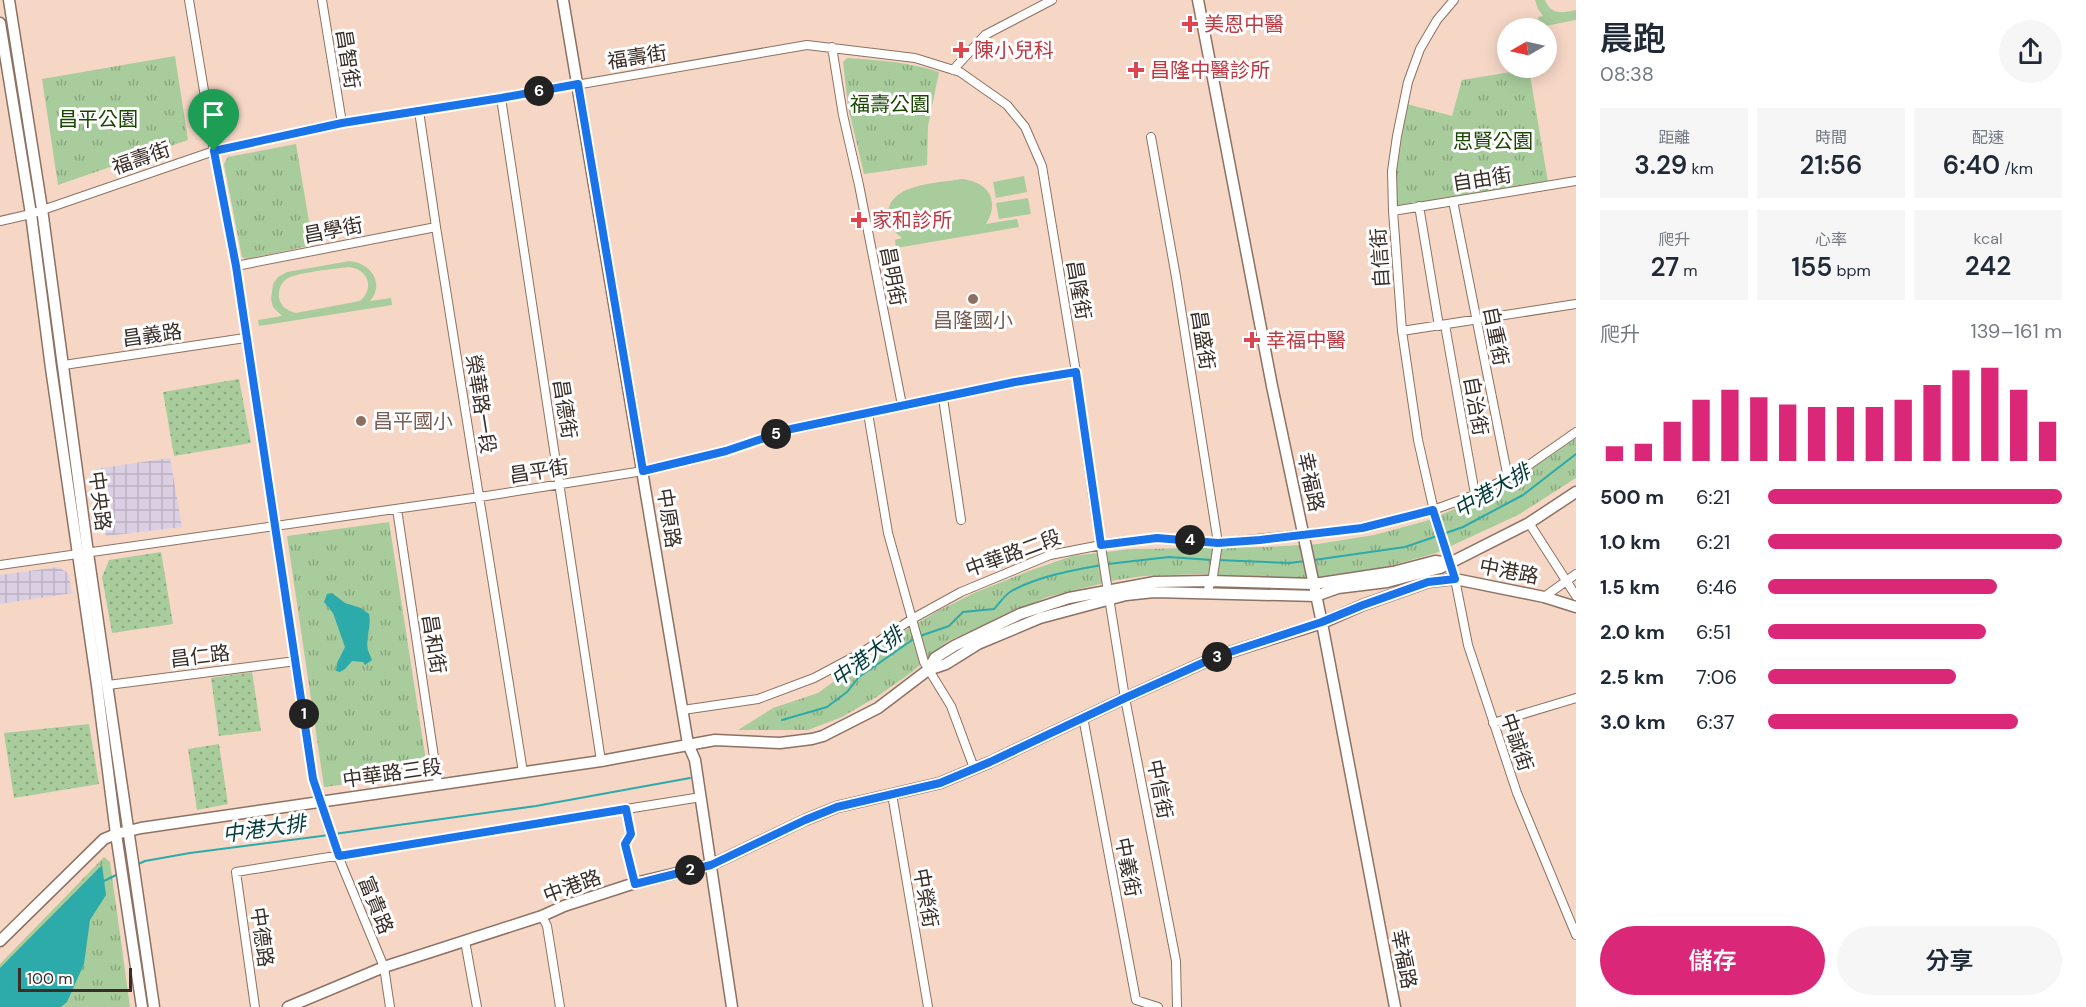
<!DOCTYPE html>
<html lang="zh-TW">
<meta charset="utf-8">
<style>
:root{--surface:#fff;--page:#f6f6f7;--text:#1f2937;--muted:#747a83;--accent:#db2777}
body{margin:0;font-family:"DM Sans","Noto Sans TC",sans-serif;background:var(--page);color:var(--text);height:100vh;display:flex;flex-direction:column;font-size:22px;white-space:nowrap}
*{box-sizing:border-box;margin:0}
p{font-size:20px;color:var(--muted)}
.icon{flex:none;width:33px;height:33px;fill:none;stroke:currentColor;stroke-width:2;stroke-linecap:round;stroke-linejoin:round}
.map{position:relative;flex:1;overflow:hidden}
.sheet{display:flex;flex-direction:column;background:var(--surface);width:510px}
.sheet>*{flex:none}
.needle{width:39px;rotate:261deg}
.buttons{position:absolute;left:1497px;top:18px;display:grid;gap:12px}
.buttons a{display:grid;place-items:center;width:60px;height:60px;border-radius:50%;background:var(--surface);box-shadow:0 3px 15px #0003;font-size:30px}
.scale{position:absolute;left:18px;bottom:15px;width:114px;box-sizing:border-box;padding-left:6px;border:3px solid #392d27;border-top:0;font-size:16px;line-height:21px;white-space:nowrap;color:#392d27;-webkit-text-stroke:4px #fff;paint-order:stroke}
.pin{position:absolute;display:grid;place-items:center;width:51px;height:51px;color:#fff;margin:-62px -26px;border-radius:50% 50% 50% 0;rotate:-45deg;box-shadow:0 0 6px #0007}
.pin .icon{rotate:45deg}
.km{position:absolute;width:30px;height:30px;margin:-15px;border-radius:50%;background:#222;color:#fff;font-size:16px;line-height:30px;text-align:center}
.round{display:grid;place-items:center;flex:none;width:63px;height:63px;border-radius:32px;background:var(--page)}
.headline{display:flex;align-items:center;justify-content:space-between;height:102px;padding:0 24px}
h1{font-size:33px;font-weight:600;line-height:45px}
.metrics{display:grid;grid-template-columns:repeat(3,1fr);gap:9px;height:102px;padding:6px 24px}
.metrics div{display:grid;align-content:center;border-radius:0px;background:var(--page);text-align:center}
.metrics b{font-size:26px;font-weight:600}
.metrics small{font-size:16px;font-weight:400}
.metrics p{font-size:16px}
.chart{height:168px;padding:12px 24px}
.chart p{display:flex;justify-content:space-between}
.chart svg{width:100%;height:108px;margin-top:6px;stroke:var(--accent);stroke-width:6}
.action{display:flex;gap:12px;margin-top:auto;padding:12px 24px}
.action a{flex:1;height:69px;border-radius:36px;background:var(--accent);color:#fff;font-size:24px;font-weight:600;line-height:69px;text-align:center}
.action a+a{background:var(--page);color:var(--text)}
ul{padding:0 24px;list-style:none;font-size:20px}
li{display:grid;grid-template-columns:96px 72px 1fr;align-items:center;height:45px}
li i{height:15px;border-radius:8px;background:var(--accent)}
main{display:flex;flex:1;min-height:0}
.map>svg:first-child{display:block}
.industrial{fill:url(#industrial-grid)}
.grass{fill:url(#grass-tufts)}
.garden{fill:url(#garden-dots)}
.pitch{fill:#a8cc9c;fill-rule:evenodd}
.water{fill:#2daaaa}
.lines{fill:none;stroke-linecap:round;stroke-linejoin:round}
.stream{stroke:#2daaaa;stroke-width:2}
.minor-casing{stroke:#8d7162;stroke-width:10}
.tertiary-casing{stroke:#8d7162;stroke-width:13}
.minor{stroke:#fff;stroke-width:8}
.tertiary{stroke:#fff;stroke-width:10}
.route-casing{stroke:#fff;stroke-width:12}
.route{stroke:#1a73e8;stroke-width:8}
.health-dot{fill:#e0444e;stroke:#fff;stroke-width:2}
.education-dot{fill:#8d6e63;stroke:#fff;stroke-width:2}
.labels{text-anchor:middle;stroke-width:6;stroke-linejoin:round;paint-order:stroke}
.health-label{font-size:20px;fill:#be3a42;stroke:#fff;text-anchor:start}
.street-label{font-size:20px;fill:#392d27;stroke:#fff}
.park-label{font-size:20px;fill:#194701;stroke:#fff}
.education-label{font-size:20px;fill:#785e54;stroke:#fff}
.water-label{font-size:21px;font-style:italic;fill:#003939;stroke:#fff}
</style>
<main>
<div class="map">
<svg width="1576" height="1007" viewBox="0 0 1576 1007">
<defs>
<pattern id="industrial-grid" width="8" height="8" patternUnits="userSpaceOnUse" patternTransform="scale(1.5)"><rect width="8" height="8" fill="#dbcfe3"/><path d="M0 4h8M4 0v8" fill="none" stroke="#bdb2c3"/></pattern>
<pattern id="grass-tufts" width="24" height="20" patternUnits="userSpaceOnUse" patternTransform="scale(1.5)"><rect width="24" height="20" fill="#a8cc9c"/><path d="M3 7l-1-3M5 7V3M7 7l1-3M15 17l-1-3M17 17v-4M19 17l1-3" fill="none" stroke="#8aa67f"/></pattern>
<pattern id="garden-dots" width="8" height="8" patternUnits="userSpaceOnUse" patternTransform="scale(1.5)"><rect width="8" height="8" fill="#a8cc9c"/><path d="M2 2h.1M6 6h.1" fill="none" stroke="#8aa67f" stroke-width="1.8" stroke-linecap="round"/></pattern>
</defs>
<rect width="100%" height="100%" fill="#f6d7c6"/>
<path class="industrial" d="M170,458L182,527L106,536L95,469Z
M58,567L68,573L72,593L0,604V575Z"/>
<path class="grass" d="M175,56L188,140L58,185L42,79Z
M847,58C879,60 909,62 939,72L928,126L927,165L864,174L848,106L843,62Z
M1529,69L1548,182L1397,206V170L1407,104L1452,116L1462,80Z
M296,144L313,245L246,259L242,257L224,164L228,157Z
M1576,438V478L1518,515L1436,553L1386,567L1314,578H1288L1200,574L1144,576L1116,580L1047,597L948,641L912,672L878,696L842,717L808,730H738L773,708L818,693L899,634L938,611L974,593L1029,571L1072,556L1132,549L1266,547L1318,544L1374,535L1426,521L1474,501L1521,476Z
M389,522L428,774L324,787L287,536Z
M104,857L110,862L130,1007H0V964Z"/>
<path class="garden" d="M239,379L251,443L174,456L163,392Z
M161,552L173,624L112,633L102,577L109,560Z
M252,672L261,731L219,736L211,678Z
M89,724L99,784L14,798L4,733Z
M219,744L228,804L197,810L188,749Z"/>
<path class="pitch" d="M1535,0H1545C1551,15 1562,13 1576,10V20L1540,27L1538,17L1543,16L1538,9Z
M1024,176L1027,192L996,198L993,182Z
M962,179C989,182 1000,201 986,224L1017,219L1019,227L896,248L895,240L902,238C894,232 888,225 888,214C889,183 939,183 962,179Z
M1028,198L1031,214L999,219L996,203Z
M350,261C371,263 385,284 370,301L391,298L392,305L259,326L258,320L282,316L273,307L271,299L273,284L278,277L287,272ZM349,267C368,269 375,288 360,301L296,313C288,311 281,307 279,298C278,290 281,282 288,278C300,272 334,269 349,267Z"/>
<path class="water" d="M332,593L345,603L361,608L369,614C372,626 365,638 368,650C369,654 371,657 372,660L365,665L363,662L352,661L345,669L340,672L336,671L337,663L345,647L333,613L324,602L327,594Z
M102,865L106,895L90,920L84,964L67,1002L61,1007H0V968Z"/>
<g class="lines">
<path class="stream" d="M1443,534L1463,527L1523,495L1576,454
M1218,560L1290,563L1305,561
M1314,560L1405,547L1437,536
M1108,564L1169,557L1212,560
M920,636L949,626L963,612L994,609C999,604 1004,596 1010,592C1035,577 1073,570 1102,565
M782,720L827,707L847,692L859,677L915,638
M334,834L536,806L690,778
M136,865L145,861L190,853L329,835
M104,881L118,874"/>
<defs>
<path id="minor" d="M189,0L214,151L236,266L313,779L338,856L384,967L390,1007
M322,0L342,123
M1454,0L1437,20L1420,49L1408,82L1397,136L1392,171L1393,211L1402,331L1418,440L1436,520L1455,579L1468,645L1517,793L1576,935
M832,47L843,115L859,185L902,405
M953,70L985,35L1052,0
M501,98L601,761
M419,111L436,227L523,772
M1151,137L1176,277L1218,543L1213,576L1207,592
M1453,201L1508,478
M1419,206L1439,326
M1393,211L1576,181
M0,221L31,214L214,151L342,123L501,98L807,45L915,58L960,72L1007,105L1025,127L1042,166L1076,372L1093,497L1125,698L1176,961L1177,1007
M236,266L436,227
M1445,325L1475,494
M1402,331L1576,304
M64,365L245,338
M943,398L961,520
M868,413L888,533L924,662L951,706L974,768
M397,509L438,784
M1529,523L1576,596
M0,565L480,497L643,471L726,451L791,429L1015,382L1076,372
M1544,597L1576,574
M108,685L296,661
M683,710L758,699L814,678L863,652L912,619L961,592L1050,555L1101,545L1157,538L1218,543L1362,528L1433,510L1469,497L1516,474L1576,432
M1083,717L1136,1000L1158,1007
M1493,723L1576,698
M892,794L928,1007
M626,809L631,834L625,845L635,883
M542,916L547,926L560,1007
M465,941L477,1007
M255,1007L236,872L701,797"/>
<path id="tertiary" d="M9,0L42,209L88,553L154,1007
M563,0L688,744L695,760L732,1007
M1198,0L1272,386L1322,623L1395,1007
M0,23L31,214L51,368L97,685L116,834L142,1007
M928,670L946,664L978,644L1040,618L1126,595L1154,592L1316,596L1338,588L1387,582L1440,568L1529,523L1576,492
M0,941L104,839L116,834L141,828L601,761L715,740L780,743L812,739L823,736L878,708L928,670L935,658L954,646L1020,614L1069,598L1155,582L1210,581L1314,584L1393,572L1435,561L1451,563
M288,1007L384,967L542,916L564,906L635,883L711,865L805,820L837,807L940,783L990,762L1125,698L1218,656L1322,623L1363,605L1428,582L1455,579L1544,597L1576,607"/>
</defs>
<use href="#minor" class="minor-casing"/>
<use href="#tertiary" class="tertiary-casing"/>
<use href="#minor" class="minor"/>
<use href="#tertiary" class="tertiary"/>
</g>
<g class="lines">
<defs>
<path id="route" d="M578,84L643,471L726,451L791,429L1015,382L1076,372L1101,545L1157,538L1218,543L1260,540L1362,528L1433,510L1455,579L1428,582L1363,605L1322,622L1218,656L1125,698L990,762L940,783L837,807L805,820L711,865L635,884L625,844L631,834L626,809L339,856L313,779L236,266L214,151L342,123L501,98Z"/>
</defs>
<use href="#route" class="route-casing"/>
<use href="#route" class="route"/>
</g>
<g class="health-dot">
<path d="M1187 15h6v6h6v6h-6v6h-6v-6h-6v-6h6z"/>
<path d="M958 41h6v6h6v6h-6v6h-6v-6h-6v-6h6z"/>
<path d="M1133 61h6v6h6v6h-6v6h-6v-6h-6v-6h6z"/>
<path d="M856 211h6v6h6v6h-6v6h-6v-6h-6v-6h6z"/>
<path d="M1249 331h6v6h6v6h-6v6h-6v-6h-6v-6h6z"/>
</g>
<g class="education-dot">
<circle cx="973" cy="299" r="6"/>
<circle cx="361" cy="421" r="6"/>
</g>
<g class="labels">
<g class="health-label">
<text x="1204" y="31">美恩中醫</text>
<text x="974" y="57">陳小兒科</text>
<text x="1150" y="77">昌隆中醫診所</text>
<text x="872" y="227">家和診所</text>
<text x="1266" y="347">幸福中醫</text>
</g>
<g class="street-label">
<text transform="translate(637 57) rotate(-9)" y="7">福壽街</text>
<text transform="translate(348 59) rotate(81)" y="7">昌智街</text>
<text transform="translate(141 158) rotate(-19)" y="7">福壽街</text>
<text transform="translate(1482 179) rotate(-9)" y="7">自由街</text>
<text transform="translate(333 230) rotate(-11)" y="7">昌學街</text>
<text transform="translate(1380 258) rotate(-94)" y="7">自信街</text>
<text transform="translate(893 276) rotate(79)" y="7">昌明街</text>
<text transform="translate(1079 290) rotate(80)" y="7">昌隆街</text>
<text transform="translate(152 335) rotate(-8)" y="7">昌義路</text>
<text transform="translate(1496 336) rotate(79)" y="7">自重街</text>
<text transform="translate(1203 340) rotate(81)" y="7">昌盛街</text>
<text transform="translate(481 404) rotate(81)" y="7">榮華路一段</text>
<text transform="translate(1476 406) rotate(80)" y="7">自治街</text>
<text transform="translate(565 409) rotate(81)" y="7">昌德街</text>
<text transform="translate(539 471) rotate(-9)" y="7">昌平街</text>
<text transform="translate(1311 482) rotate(78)" y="7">幸福路</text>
<text transform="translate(100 501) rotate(83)" y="7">中央路</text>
<text transform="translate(669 518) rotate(81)" y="7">中原路</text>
<text transform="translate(1013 553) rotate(-20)" y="7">中華路二段</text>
<text transform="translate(1509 571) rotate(11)" y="7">中港路</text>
<text transform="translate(434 644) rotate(81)" y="7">昌和街</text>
<text transform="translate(200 656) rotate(-7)" y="7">昌仁路</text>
<text transform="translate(1517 742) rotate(71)" y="7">中誠街</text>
<text transform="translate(392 773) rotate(-8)" y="7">中華路三段</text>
<text transform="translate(1160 789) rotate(79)" y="7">中信街</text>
<text transform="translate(1128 867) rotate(79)" y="7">中義街</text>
<text transform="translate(572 886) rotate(-20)" y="7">中港路</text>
<text transform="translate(926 898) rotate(80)" y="7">中榮街</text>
<text transform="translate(376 905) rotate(68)" y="7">富貴路</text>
<text transform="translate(262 937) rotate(82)" y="7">中德路</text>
<text transform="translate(1404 959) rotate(79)" y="7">幸福路</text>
</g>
<g class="park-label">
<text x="890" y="111">福壽公園</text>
<text x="98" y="126">昌平公園</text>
<text x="1493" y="148">思賢公園</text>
</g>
<g class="education-label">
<text x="973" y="327">昌隆國小</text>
<text x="373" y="428" text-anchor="start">昌平國小</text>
</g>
<g class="water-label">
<text transform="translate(1492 491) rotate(-30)" y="7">中港大排</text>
<text transform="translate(867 657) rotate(-37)" y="7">中港大排</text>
<text transform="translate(264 829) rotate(-8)" y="7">中港大排</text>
</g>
</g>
</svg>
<div class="buttons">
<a><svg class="needle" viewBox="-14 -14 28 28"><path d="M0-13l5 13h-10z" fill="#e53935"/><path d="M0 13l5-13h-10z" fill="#747a83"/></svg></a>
</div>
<div class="scale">100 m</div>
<div class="pin" style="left:214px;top:151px;background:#1e9e55"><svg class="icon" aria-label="arrive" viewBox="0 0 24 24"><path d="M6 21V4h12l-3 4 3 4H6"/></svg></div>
<b class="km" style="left:304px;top:714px">1</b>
<b class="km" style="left:690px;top:870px">2</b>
<b class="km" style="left:1217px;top:657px">3</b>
<b class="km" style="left:1190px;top:540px">4</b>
<b class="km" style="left:776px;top:434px">5</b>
<b class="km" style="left:539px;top:91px">6</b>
</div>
<section class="sheet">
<div class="headline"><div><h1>晨跑</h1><p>08:38</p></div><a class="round"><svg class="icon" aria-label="share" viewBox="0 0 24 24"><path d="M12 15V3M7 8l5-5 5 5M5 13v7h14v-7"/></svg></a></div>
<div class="metrics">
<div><p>距離</p><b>3.29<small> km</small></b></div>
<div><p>時間</p><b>21:56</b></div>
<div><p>配速</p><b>6:40<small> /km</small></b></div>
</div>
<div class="metrics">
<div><p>爬升</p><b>27<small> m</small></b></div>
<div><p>心率</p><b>155<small> bpm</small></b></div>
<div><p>kcal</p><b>242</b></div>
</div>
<div class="chart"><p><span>爬升</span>139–161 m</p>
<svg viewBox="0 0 160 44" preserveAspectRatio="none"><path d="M5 44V38M15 44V37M25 44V28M35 44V19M45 44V15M55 44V18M65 44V21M75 44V22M85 44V22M95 44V22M105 44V19M115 44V13M125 44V7M135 44V6M145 44V15M155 44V28"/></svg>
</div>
<ul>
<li><b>500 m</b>6:21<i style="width:100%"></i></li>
<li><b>1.0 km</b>6:21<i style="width:100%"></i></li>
<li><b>1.5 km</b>6:46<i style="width:78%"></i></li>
<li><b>2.0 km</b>6:51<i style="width:74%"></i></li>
<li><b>2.5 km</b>7:06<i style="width:64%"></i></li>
<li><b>3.0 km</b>6:37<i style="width:85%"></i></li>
</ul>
<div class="action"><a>儲存</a><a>分享</a></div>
</section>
</main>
